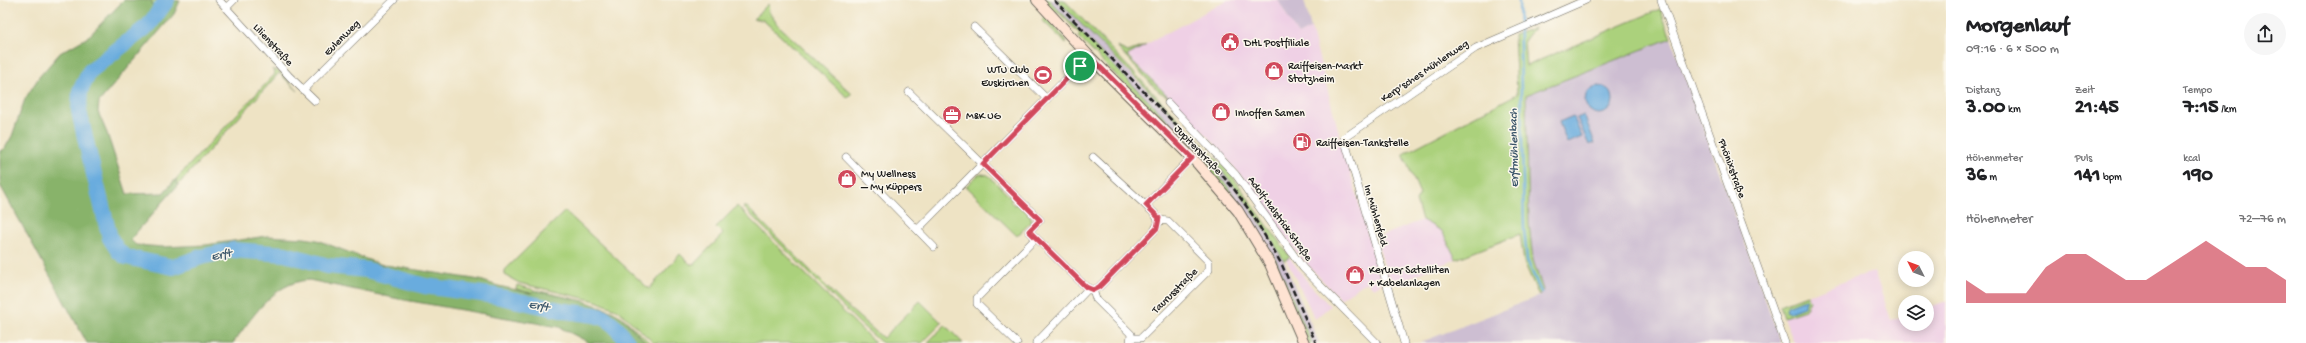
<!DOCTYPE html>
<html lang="de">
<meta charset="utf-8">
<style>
:root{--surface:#fff;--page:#f6f6f6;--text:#202124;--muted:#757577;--accent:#d1495b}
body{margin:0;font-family:"Gochi Hand",sans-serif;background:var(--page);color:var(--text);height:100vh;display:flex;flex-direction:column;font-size:15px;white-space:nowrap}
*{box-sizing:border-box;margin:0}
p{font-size:13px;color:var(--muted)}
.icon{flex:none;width:22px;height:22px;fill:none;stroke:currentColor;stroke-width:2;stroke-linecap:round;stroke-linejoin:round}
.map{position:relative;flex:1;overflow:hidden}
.drawer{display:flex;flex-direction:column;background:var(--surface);width:360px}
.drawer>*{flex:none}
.needle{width:26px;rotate:312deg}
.controls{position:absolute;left:1898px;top:251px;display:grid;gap:8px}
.controls a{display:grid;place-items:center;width:36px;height:36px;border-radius:50%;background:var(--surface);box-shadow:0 2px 10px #0003;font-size:20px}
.pin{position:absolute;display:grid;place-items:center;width:34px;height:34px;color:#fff;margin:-17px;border:2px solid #fff;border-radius:50%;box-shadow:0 1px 4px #0007}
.round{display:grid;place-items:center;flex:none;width:42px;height:42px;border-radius:21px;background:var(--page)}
.overview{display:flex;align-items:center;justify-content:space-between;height:68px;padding:0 20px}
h1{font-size:22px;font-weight:700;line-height:30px}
.metrics{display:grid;grid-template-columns:repeat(3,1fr);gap:6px;height:68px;padding:4px 20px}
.metrics div{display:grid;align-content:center}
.metrics b{font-size:20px;font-weight:700}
.metrics small{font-size:11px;font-weight:400}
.metrics p{font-size:11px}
.chart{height:112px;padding:8px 20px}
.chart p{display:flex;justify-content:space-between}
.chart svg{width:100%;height:72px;margin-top:4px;fill:var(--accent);opacity:.7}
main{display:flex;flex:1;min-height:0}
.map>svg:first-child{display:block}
.built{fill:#efd0e5}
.industrial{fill:#cdbed2}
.green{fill:#abd17b;stroke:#64764c}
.forest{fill:#88b36b;stroke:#526844}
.water{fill:#69acde;stroke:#42647d}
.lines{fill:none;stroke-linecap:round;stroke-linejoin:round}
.stream{stroke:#69acde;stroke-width:2.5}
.river{stroke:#69acde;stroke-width:16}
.street-casing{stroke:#666257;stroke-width:8}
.secondary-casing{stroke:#666257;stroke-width:12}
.street{stroke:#fff;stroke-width:7}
.secondary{stroke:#fee3d2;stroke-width:10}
.rail{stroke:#1c1c1c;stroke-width:2.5;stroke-dasharray:6 3;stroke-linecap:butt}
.route-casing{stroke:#fff;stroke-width:8}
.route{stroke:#d1495b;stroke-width:5}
.labels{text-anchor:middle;stroke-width:3;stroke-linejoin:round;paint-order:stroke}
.street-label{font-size:11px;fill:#1c1c1c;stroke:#fbf7ec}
.poi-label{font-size:11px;fill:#1c1c1c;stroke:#fbf7ec;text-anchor:start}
.water-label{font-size:12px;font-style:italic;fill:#3b566a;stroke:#fbf7ec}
</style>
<main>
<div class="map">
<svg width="1946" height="343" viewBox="0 0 1946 343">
<rect width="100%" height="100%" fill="#fbf7ec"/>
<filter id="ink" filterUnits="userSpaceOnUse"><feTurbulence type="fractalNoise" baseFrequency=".025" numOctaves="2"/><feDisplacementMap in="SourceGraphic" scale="8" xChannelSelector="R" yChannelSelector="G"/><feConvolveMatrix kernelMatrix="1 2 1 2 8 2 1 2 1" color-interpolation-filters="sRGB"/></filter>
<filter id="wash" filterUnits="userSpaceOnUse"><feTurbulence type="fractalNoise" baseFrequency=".012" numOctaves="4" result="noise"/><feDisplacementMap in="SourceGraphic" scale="16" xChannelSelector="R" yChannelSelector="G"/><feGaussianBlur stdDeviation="0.9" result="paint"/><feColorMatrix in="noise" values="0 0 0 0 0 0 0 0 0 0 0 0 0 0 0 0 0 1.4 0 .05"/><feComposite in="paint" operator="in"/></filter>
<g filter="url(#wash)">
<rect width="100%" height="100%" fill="#eee3c4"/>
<path class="built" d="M1227,0H1278L1298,35L1311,28L1339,133L1382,283L1374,288L1366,282L1340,299L1299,256L1247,183L1214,143L1127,55Z
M1422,220L1442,231L1456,259L1390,285L1376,238Z
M1289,257L1310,285L1330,306L1315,319L1286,259Z
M1874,271L1891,320L1905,315V324H1927V308L1946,301V343H1794L1784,317L1805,309L1810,302L1807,295Z"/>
<path class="industrial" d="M1049,0H1057L1195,139L1237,188L1270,236L1283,259L1319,343H1312L1275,258L1228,187L1205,158Z
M1278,0H1304L1311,28L1298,35Z
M1671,38L1781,343H1419L1539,296L1543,290L1533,261L1529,223L1526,95Z"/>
<path class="green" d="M151,0H164L157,8L153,6Z
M1042,0H1049L1205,158L1228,187L1275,258L1312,343H1308L1271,252L1245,214L1203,163L1078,37L1080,34L1057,11L1055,13Z
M1057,0H1064L1230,173L1290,257L1284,261C1229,160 1137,81 1057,0Z
M768,4L769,12L778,25L852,94L848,98L763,20L753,19Z
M1660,9L1671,38L1526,95L1529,223L1533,260L1543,290L1539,296L1524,262L1520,234L1456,259L1442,231L1422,220L1416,201L1420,194L1403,154L1517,94L1514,35L1534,28L1524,41L1526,66Z
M1046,16L1067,42L1066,43L1042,20Z
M1146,45L1127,56L1170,98L1158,91L1117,47L1128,52Z
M272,69L280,72L298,91L279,73L178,185L176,179L275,74Z
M982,174L988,175L1012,199L1010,201L1014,205L1017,203L1031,217V222L1017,236L966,186L978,175Z
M737,206L875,343H654L618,310L596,301L519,283L505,275V270L508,267L565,211L649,289L680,254L690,264H694L723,234L716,227Z
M743,207H747L844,304L883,338L920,301L942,323L922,343H882L859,323Z
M517,285L534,290L531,293L516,289Z
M1807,295L1810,301L1805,310L1784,317L1780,305Z
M622,317L650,343H646Z
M945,325L963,343H927Z"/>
<path class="forest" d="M124,0H151L153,6L157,8L170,0L180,1L174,14L99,102L98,112L107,133L127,194L163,193L176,179L178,185L134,235L131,240L136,245L163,247L206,245L267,236L304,238L317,240L379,264L480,280L498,286L531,293L534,290L584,301L611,311L622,317L646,343H590L559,327L399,299L309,280C273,282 253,317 233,343H87L0,185V151L5,148L12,136L25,99L39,77L60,53L88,37Z"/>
<path class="water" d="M1585 100a14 14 0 1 1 28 0a14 14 0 1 1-28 0Z
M1584,115L1595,143L1589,145L1577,118Z
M1573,116L1582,137L1567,143L1559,122Z
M1802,300H1807L1804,307L1788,313L1786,311L1787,306Z"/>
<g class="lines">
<path class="stream" d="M1519,0L1524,229L1527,260L1541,292"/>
<path class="river" d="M167,0L149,25L90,71L80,91L79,111L87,146L110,238L119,252L126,257L173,267L201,257L233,250L285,254L328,266L367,270L425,286L496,296L565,311L595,315L605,318L615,326L628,343"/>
</g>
</g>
<g filter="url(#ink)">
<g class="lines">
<defs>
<path id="street" d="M219,0L290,77L315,101
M1661,0L1785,343
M226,8L234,0
M974,27L1047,99
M303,90L394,0
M909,92L1040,220L1029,231L1086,287L1093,290L1099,287L1154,231L1159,222L1155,214L1093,157
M1168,103L1236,175L1303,268L1377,343
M846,157L934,247
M1146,205L1192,157
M918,229L1089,56
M1093,290L1096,299L1131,334L1130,343
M1131,338H1141L1209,270V262L1168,221L1159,220
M1017,343L977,304V298L1036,238
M1036,343L1088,289
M1404,343L1344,138L1476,48L1586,0"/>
<path id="secondary" d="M1037,0L1089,56L1198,164L1238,211L1270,264L1304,343"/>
</defs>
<use href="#street" class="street-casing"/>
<use href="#secondary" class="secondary-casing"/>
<use href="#street" class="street"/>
<use href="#secondary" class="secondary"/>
<path class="rail" d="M1054,0L1195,144L1234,189L1252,214L1282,265L1316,343"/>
</g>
</g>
<g class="lines" filter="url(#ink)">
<defs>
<path id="route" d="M1089,56L1192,158L1146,205L1159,218L1157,228L1099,287L1093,290L1086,287L1029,231L1040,220L983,164Z"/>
</defs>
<use href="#route" class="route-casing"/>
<use href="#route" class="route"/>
</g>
<defs>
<symbol id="civic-disc" viewBox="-11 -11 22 22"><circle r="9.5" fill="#d1495b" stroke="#fbf7ec"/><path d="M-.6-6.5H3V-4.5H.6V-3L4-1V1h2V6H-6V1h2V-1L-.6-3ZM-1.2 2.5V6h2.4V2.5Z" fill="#fff"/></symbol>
<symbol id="shop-disc" viewBox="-11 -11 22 22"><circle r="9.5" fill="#d1495b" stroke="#fbf7ec"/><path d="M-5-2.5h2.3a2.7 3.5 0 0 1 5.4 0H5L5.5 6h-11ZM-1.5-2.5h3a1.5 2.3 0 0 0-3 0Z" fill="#fff"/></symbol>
<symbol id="stadium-disc" viewBox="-11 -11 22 22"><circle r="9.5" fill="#d1495b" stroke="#fbf7ec"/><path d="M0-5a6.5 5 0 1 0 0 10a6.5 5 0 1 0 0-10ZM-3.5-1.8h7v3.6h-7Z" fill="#fff"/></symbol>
<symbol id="office-disc" viewBox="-11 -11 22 22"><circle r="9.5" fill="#d1495b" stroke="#fbf7ec"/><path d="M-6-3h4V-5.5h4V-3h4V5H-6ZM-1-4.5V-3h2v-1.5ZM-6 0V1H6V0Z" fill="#fff"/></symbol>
<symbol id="fuel-disc" viewBox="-11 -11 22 22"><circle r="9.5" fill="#d1495b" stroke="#fbf7ec"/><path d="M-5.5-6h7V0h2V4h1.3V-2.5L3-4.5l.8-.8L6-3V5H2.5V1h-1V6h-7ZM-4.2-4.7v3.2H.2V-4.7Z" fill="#fff"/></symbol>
</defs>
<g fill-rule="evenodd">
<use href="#civic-disc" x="1219" y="31" width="22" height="22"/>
<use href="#shop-disc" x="1263" y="60" width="22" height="22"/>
<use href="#stadium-disc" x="1032" y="64" width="22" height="22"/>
<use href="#shop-disc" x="1210" y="101" width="22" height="22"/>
<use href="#office-disc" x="941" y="104" width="22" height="22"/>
<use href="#fuel-disc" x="1291" y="131" width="22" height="22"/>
<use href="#shop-disc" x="836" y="168" width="22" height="22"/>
<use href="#shop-disc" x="1344" y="264" width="22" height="22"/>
</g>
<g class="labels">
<g class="street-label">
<text transform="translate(341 37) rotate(-45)" y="4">Eulenweg</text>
<text transform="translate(274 44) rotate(47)" y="4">Lilienstraße</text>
<text transform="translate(1424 70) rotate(-34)" y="4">Kerp’sches Mühlenweg</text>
<text transform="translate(1199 149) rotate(46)" y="4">Jupiterstraße</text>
<text transform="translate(1733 168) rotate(70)" y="4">Phönixstraße</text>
<text transform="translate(1377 215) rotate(74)" y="4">Im Mühlenfeld</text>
<text transform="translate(1281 218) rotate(54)" y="4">Adolf-Halstrick-Straße</text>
<text transform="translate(1174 290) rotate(-45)" y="4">Taurusstraße</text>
</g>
<g class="poi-label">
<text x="1244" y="46">DHL Postfiliale</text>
<text x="1288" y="69">Raiffeisen-Markt<tspan x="1288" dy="13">Stotzheim</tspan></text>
<text x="1029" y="73" text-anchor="end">WTU Club<tspan x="1029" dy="13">Euskirchen</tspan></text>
<text x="1235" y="116">Inhoffen Samen</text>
<text x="966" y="119">M&amp;K UG</text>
<text x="1316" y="146">Raiffeisen-Tankstelle</text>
<text x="861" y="177">My Wellness<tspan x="861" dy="13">– My Küppers</tspan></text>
<text x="1369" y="273">Kerwer Satelliten<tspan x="1369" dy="13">+ Kabelanlagen</tspan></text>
</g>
<g class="water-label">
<text transform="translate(1513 148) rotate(-91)" y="4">Erftmühlenbach</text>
<text transform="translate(221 254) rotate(-13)" y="4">Erft</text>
<text transform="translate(539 305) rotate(10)" y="4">Erft</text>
</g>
</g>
</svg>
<div class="controls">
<a><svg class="needle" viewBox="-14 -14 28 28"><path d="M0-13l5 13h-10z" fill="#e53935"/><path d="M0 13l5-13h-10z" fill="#757577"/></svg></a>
<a><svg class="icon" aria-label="layers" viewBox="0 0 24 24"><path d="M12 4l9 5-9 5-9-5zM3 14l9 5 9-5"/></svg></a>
</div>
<div class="pin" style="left:1080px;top:66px;background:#1e9e55"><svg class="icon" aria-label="arrive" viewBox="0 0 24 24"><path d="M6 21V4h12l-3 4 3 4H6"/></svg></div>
</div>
<section class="drawer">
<div class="overview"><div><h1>Morgenlauf</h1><p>09:16 · 6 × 500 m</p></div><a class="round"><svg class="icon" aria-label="share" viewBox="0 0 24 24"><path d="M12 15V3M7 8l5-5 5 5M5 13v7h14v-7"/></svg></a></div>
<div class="metrics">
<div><p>Distanz</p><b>3.00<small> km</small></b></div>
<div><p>Zeit</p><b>21:45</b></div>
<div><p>Tempo</p><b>7:15<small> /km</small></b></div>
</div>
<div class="metrics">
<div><p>Höhenmeter</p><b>36<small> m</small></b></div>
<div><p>Puls</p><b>141<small> bpm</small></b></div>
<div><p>kcal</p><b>190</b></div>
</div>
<div class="chart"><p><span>Höhenmeter</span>72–76 m</p>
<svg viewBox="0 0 160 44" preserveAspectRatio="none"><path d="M0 44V30L10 38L20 38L30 38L40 22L50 14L60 14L70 22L80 30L90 30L100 22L110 14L120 6L130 14L140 22L150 22L160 30V44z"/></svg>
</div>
</section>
</main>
